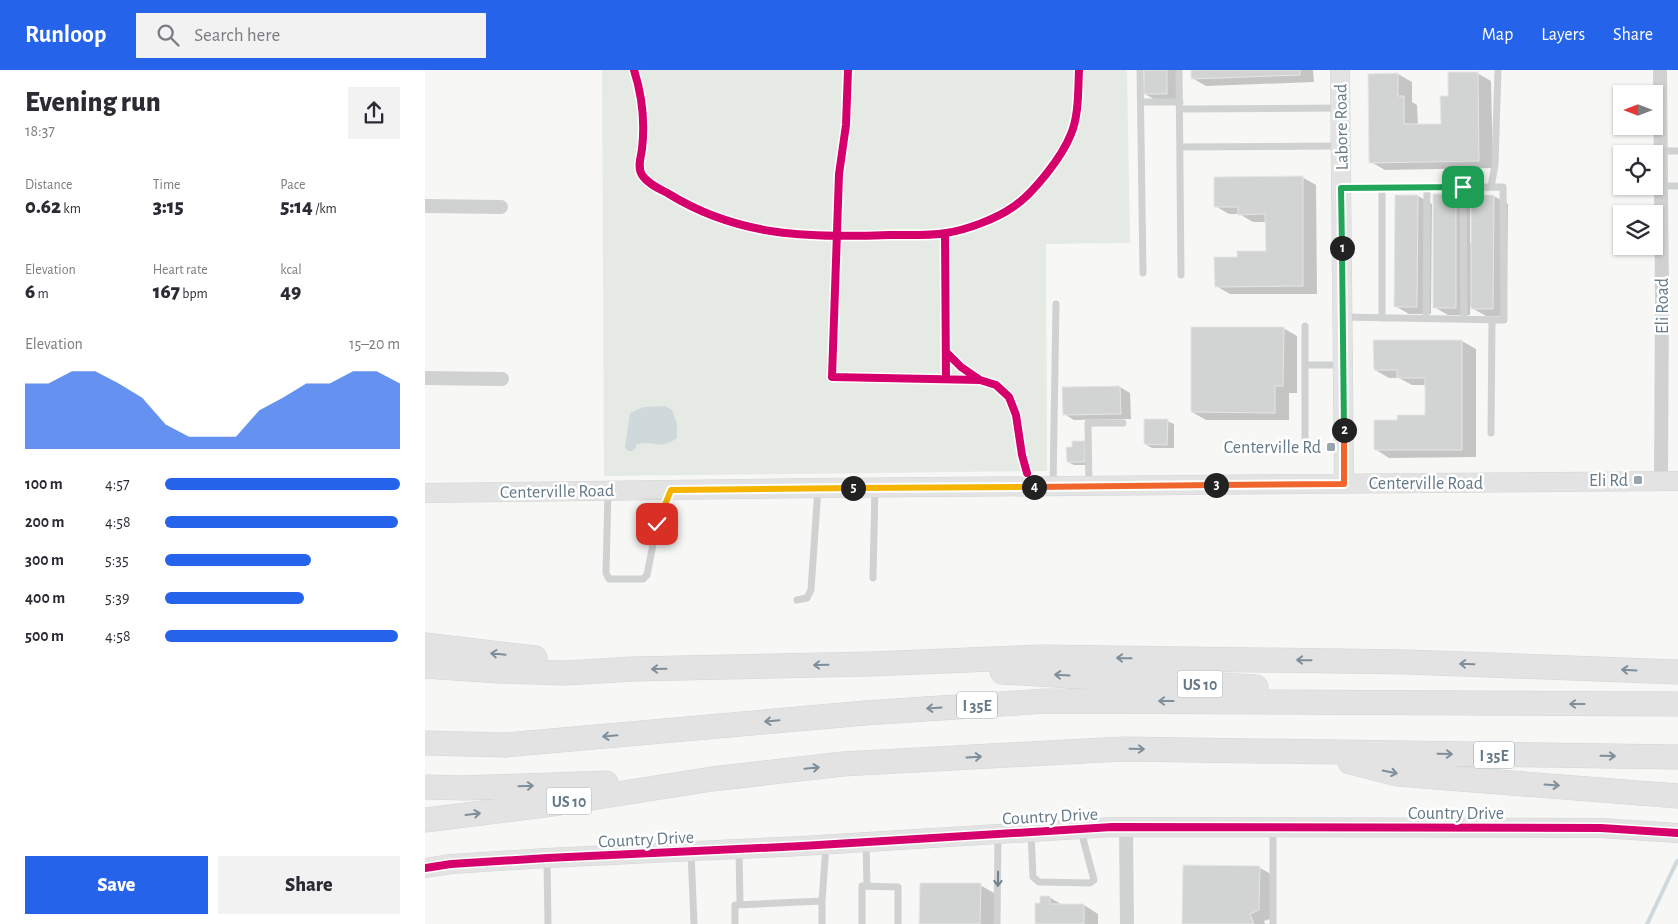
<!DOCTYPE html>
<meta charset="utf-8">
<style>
:root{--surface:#fff;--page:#f2f2f3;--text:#2b2b33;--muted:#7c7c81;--accent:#2563eb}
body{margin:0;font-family:"Alegreya Sans",sans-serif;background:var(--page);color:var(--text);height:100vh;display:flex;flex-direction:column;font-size:19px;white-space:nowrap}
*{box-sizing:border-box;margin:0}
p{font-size:16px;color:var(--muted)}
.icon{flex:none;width:28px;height:28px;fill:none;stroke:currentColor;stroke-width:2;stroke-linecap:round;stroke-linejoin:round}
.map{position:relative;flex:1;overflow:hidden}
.drawer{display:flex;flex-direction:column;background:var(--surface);width:425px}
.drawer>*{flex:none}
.needle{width:32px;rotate:270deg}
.tools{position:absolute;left:1188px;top:15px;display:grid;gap:10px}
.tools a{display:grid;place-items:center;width:50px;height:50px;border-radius:0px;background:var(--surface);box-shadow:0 1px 4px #0004;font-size:25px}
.pin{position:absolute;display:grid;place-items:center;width:42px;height:42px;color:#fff;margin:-21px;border-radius:10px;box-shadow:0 2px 8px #0006}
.km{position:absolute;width:25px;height:25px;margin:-12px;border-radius:50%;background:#222;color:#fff;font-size:14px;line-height:25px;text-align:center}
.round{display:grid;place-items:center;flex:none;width:52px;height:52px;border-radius:0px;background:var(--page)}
.overview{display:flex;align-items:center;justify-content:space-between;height:85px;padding:0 25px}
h1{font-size:28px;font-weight:800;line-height:38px}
.stats{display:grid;grid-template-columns:repeat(3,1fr);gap:8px;height:85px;padding:5px 25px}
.stats div{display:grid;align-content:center}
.stats b{font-size:21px;font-weight:800}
.stats small{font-size:14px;font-weight:400}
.stats p{font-size:14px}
.chart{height:140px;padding:10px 25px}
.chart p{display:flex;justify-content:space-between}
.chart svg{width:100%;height:90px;margin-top:5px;fill:var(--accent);opacity:.7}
.cta{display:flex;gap:10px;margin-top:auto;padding:10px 25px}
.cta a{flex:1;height:58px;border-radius:0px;background:var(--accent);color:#fff;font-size:20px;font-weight:800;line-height:58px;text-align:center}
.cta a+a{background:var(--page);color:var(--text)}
ul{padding:0 25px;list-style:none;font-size:16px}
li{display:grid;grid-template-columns:80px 60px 1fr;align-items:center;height:38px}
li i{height:12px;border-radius:6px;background:var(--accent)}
header{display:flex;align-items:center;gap:30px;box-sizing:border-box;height:70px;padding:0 25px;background:var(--accent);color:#fff}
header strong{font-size:24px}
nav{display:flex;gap:28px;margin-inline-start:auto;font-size:18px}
.search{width:350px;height:45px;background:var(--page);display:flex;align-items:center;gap:12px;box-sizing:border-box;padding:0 18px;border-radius:0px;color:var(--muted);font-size:19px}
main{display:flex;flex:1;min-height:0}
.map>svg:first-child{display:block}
.green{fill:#e6eae4}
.water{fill:#cfd8db}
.shadow{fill:#0003}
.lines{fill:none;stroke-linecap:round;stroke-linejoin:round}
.stream{stroke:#cfd8db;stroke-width:4}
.building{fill:#d2d3d3;stroke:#e6e6e6}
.secondary-casing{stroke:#d3d5d5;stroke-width:20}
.highway-casing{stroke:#d4d5d5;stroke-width:25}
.lane{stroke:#d0d2d2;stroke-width:7}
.street{stroke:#d0d2d2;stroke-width:14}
.secondary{stroke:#e3e3e3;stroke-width:19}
.highway{stroke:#e3e3e3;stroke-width:24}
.cycleway-casing{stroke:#fff;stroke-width:11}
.cycleway{stroke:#d6006c;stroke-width:8}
.oneway{stroke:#7e8e9a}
.oneway2{stroke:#70828f}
.split-1-casing{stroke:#fff;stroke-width:10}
.split-2-casing{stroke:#fff;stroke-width:10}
.split-3-casing{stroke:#fff;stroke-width:10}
.split-4-casing{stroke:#fff;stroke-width:10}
.split-5-casing{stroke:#fff;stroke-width:10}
.split-6-casing{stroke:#fff;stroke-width:10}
.split-1{stroke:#22a559;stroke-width:6}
.split-2{stroke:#22a559;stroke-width:6}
.split-3{stroke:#f0652b;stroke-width:6}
.split-4{stroke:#f0652b;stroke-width:6}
.split-5{stroke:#f5b400;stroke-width:6}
.split-6{stroke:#f5b400;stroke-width:6}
.poi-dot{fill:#98a5ae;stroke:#fff;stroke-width:2}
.labels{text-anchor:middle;stroke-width:5;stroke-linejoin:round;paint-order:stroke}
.shield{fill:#fff;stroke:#93a1ac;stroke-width:1}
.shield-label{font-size:16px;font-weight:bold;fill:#657988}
.street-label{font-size:18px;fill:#657988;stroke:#fff}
.poi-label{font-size:18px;fill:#657988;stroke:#fff;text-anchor:end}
</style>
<header>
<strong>Runloop</strong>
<div class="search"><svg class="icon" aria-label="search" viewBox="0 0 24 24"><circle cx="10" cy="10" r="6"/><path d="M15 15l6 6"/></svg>Search here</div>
<nav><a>Map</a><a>Layers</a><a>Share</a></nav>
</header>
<main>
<section class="drawer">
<div class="overview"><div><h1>Evening run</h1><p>18:37</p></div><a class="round"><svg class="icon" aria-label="share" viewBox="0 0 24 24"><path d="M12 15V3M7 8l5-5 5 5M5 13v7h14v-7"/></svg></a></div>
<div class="stats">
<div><p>Distance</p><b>0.62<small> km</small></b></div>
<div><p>Time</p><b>3:15</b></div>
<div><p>Pace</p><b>5:14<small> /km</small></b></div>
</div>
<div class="stats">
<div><p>Elevation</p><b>6<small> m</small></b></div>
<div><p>Heart rate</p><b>167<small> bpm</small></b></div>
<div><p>kcal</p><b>49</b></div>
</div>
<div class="chart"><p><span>Elevation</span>15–20 m</p>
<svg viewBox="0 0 160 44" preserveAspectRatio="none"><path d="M0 44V12L10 12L20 6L30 6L40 12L50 19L60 32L70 38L80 38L90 38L100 25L110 19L120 12L130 12L140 6L150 6L160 12V44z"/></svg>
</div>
<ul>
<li><b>100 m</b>4:57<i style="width:100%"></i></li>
<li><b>200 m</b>4:58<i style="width:99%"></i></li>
<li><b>300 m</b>5:35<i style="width:62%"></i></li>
<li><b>400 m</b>5:39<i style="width:59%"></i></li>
<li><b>500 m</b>4:58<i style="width:99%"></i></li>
</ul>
<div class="cta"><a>Save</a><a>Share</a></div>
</section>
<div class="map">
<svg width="1253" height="854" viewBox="0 0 1253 854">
<rect width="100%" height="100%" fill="#f7f7f6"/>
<path class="green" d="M177,0H702L705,173L621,174L622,401L179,406Z"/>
<path class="water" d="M240,336L247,340L252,354V368C232,382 228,368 211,375V378L207,381H203L200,377L205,343L219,337Z"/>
<path class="shadow" d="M720,0H756V32H734L720,24Z
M767,0H888L889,12L781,16L767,8Z
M1052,3L1066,11L1068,98L960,100L946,92L973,4L987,12V32L992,35L993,55H1017Z
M877,107L891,115L892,224H805L791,216L814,188L842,182V152H828L814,144H804L790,136Z
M1031,125L1045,133V173H1047L1069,126L1083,134L1082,246H1061L1045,237V245H1023L1009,237Z
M993,126L1007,134L1006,244H984L970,236Z
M858,258L872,266V323H864V350H781L767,342Z
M1037,271L1051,279V387L964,388L950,379L973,351L1001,346V315H987L974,308H964L950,300Z
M695,317L705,323L706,349L649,350L639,344Z
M742,351L749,354V378H727L720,374Z
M659,373L666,395H649L643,392Z
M835,798L849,806L848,848L839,851L840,854H759Z
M555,815L569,823V854H496Z
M624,827L639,836L659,835L673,844V854H611L616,834Z"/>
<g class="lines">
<path class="stream" d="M1222,854L1252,791"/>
</g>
<path class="building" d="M719,0H742V24H719Z
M766,0H875V5L766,9Z
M1023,2H1053L1054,91L944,93L943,4L973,3V26H979V54H1016L1015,26H1023Z
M878,106V216L790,217L789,187H812V181H841L840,144L813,145V137H789V107Z
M1008,124H1031V238H1008Z
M970,125H993L992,237H969Z
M1046,125H1069L1068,239H1046Z
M766,257H859L858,316H850V343L766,342Z
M948,270H1037V380H949V350H972V345H1000V308H972V300H949Z
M695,316L696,344L638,345L637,317Z
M719,349H743L742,375L719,374Z
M647,371H660V392H642L641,377H647Z
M758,795L835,796L834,840L825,844L829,854H757Z
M495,813H556L555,854H494Z
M615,826H625V834H659V854H610V833H615Z"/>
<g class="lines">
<defs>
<path id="secondary" d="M915,0L919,414
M0,423L393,418L1253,411
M0,798L26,794L122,788L377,776L687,757L1176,758L1253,763"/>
<path id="highway" d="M0,575L110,588
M0,596L73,601L140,603L208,599L445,594L619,587L983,592L1253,602
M577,602L831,617
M0,673L80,675L440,643L621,631L1253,634
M925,692L972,704L1253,726
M0,717L39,718L181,713
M0,750L135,733L287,709L418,694L604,684L698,679L1253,687"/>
</defs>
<use href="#secondary" class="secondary-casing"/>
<use href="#highway" class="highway-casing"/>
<path class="lane" d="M715,0L718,203
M754,0L756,205
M716,32H755
M755,39L915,38
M755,77L915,76
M1236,81H1253
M1236,116H1253
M1038,117L1039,249
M1066,117L1070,95L1073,0
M957,118V248
M918,247L1079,250L1078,117L918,118
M1001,249L1002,117
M880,256V295
M1066,363L1067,250
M880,371V295H918
M628,416L631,234
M664,416L663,353H698
M183,421L181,503L184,509H218L222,505L232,454L246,421
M448,508L450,418
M372,530L382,528L386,520L393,418
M606,763L608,807L614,812L665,813L669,810L656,761
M441,774L442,816
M314,780L315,834
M266,782L269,854
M122,789L123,854
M310,854V835L397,831
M397,854V831L401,775
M437,854V816L473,817V854
M572,854L573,765
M848,854V759"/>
<path class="street" d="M1235,0L1237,227L1236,411
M0,136L76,137
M0,308L77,309
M701,757L702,854"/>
<use href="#secondary" class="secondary"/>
<use href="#highway" class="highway"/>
<defs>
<path id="cycleway" d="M209,0C217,25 220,53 217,79C216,87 212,97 217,105C223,114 235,119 244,124C314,167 385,168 464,165C482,165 503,166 521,163C541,160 571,149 588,137C608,124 637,87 646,64C654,45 653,20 654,0
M423,0L421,55L414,104L407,307L555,310
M520,163L521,308
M521,282L536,297L555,310L571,315L584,327L591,345L597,385L602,403
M0,798L26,794L122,788L377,776L687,757L1176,758L1253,763"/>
</defs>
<use href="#cycleway" class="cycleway-casing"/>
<use href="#cycleway" class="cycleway"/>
</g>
<defs><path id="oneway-shaft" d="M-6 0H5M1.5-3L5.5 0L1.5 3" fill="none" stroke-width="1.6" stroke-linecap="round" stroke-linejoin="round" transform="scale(1.25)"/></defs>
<g class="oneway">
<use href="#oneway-shaft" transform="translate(73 584) rotate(-174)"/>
<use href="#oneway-shaft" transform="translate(699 588) rotate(-179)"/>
<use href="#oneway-shaft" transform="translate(879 590) rotate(-179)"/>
<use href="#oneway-shaft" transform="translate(1042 594) rotate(-178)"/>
<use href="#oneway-shaft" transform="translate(396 595) rotate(179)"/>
<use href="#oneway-shaft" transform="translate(234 599) rotate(179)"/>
<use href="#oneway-shaft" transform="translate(1204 600) rotate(-177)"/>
<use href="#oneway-shaft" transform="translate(637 605) rotate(-177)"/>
<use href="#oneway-shaft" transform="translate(741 631) rotate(-180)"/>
<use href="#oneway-shaft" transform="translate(1152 634) rotate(-180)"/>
<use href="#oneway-shaft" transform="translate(509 638) rotate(176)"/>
<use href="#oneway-shaft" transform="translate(347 651) rotate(175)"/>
<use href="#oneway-shaft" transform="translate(185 666) rotate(175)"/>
<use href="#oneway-shaft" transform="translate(712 679) rotate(1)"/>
<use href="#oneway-shaft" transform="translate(1020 684) rotate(1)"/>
<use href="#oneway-shaft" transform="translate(1183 686) rotate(1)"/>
<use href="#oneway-shaft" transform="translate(549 687) rotate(-3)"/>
<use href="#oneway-shaft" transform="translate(387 698) rotate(-6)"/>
<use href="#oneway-shaft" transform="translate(965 702) rotate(12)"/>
<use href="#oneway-shaft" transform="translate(1127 715) rotate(4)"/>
<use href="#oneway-shaft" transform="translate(101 716) rotate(-2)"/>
<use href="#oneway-shaft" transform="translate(48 744) rotate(-7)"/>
</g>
<use class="oneway2" href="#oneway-shaft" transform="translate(573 809) rotate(91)"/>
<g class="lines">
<defs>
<path id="split-1" d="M917,178L916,118L1038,117"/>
<path id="split-2" d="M917,178L919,360"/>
<path id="split-3" d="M791,415L919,414V360"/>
<path id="split-4" d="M609,417L791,415"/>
<path id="split-5" d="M428,418L609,417"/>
<path id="split-6" d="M232,454L246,420L428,418"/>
</defs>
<use href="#split-1" class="split-1-casing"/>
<use href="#split-2" class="split-2-casing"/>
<use href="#split-3" class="split-3-casing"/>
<use href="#split-4" class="split-4-casing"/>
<use href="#split-5" class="split-5-casing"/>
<use href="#split-6" class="split-6-casing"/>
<use href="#split-1" class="split-1"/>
<use href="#split-2" class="split-2"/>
<use href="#split-3" class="split-3"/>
<use href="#split-4" class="split-4"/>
<use href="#split-5" class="split-5"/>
<use href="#split-6" class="split-6"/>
</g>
<g class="poi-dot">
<rect x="901" y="372" width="10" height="10" rx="2.5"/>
<rect x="1208" y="405" width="10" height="10" rx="2.5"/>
</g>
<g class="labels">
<g class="shield">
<rect x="752.5" y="600.5" width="45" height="27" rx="4"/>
<rect x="532" y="621.5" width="40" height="27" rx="4"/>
<rect x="1049" y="671.5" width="40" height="27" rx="4"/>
<rect x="121.5" y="717.5" width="45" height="27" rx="4"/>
</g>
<g class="shield-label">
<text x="775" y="620">US 10</text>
<text x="552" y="641">I 35E</text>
<text x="1069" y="691">I 35E</text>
<text x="144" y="737">US 10</text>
</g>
<g class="street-label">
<text transform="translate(916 57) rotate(-91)" y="6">Labore Road</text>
<text transform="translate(1237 236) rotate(-90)" y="6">Eli Road</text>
<text x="1001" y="419">Centerville Road</text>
<text transform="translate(132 421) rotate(-1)" y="6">Centerville Road</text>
<text x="1031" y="749">Country Drive</text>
<text transform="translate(625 746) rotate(-3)" y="6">Country Drive</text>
<text transform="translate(221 769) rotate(-3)" y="6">Country Drive</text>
</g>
<g class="poi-label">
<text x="896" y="383">Centerville Rd</text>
<text x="1203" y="416">Eli Rd</text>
</g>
</g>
</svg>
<div class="tools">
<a><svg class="needle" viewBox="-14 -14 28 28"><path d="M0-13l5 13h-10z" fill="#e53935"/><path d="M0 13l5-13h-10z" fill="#7c7c81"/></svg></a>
<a><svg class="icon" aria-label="locate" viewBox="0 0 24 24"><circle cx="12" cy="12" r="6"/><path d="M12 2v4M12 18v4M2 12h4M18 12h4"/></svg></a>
<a><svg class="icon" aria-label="layers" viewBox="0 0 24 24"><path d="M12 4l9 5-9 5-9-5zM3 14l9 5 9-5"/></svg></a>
</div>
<div class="pin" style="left:1038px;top:117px;background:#1e9e55"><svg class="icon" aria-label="arrive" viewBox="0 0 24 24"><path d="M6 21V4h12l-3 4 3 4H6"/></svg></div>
<div class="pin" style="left:232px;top:454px;background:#d93025"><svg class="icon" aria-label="check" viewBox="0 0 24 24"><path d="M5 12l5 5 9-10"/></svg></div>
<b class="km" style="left:917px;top:178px">1</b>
<b class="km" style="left:919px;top:360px">2</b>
<b class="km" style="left:791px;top:415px">3</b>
<b class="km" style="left:609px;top:417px">4</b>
<b class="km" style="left:428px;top:418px">5</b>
</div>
</main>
